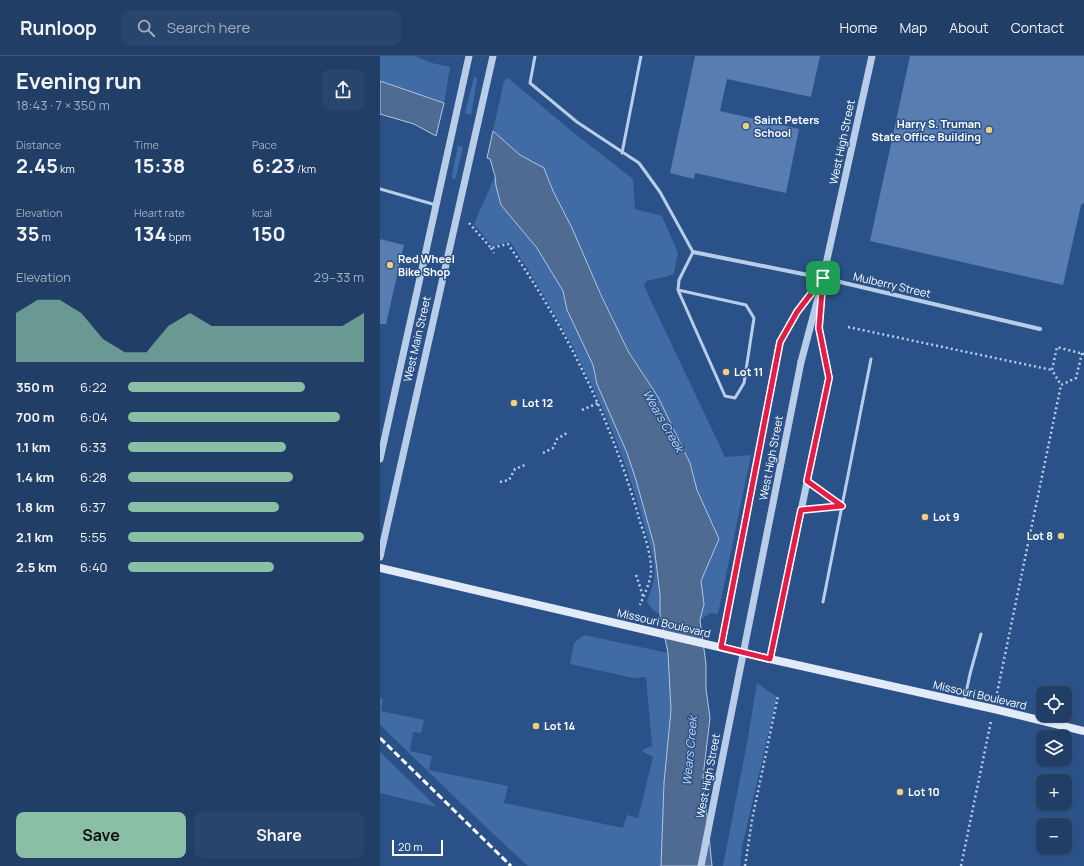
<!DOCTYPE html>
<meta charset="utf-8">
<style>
:root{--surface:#203e66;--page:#28456c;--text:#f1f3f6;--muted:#a2aebf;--line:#3d577a;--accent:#8abfa5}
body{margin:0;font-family:Manrope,sans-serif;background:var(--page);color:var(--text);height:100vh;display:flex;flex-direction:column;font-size:15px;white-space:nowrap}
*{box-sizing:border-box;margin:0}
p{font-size:13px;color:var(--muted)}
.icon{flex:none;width:22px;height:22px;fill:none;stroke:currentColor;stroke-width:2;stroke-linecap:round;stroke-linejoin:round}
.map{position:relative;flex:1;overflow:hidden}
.panel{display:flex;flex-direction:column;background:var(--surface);width:380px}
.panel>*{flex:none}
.fabs{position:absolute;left:656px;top:630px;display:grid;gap:8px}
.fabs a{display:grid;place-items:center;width:36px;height:36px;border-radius:8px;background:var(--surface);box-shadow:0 1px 3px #0004,0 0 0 1px var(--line);font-size:20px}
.scale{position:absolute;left:12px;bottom:10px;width:51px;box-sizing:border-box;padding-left:4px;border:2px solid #fff;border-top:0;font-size:11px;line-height:14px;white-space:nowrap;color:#fff;-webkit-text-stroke:3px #2b5288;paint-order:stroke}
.pin{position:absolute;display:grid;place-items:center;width:34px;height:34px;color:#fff;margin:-17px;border-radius:8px;box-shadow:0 2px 6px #0006}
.round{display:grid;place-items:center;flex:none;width:42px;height:42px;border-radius:8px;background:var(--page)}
.summary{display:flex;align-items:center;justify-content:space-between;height:68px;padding:0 16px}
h1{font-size:22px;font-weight:700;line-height:30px}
.stats{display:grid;grid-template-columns:repeat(3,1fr);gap:6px;height:68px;padding:4px 16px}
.stats div{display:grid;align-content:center}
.stats b{font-size:20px;font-weight:700}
.stats small{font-size:11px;font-weight:400}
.stats p{font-size:11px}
.chart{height:112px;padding:8px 16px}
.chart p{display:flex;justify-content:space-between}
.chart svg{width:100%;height:72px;margin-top:4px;fill:var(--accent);opacity:.7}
.button{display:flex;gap:8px;margin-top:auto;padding:8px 16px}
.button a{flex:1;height:46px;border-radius:8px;background:var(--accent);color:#111;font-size:16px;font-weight:700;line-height:46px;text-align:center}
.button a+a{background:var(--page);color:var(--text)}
ul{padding:0 16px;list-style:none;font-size:13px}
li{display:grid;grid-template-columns:64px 48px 1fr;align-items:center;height:30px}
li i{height:10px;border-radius:5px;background:var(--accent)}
header{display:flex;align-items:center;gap:24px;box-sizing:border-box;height:56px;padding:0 20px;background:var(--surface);border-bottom:1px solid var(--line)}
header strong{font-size:19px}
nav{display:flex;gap:22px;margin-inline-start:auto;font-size:14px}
.search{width:280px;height:36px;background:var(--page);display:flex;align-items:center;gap:10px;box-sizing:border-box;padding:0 14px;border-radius:8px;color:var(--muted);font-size:15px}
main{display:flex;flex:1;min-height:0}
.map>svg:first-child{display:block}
.green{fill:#406ba4}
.water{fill:#506b91;stroke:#adc7e8}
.building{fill:#577db1}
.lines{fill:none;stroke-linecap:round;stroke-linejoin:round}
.path{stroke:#b8cde8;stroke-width:2.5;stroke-dasharray:2 3;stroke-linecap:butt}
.service{stroke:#b8cde8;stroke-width:3}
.minor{stroke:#b8cde8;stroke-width:4}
.tertiary{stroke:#b8cde8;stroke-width:7}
.secondary{stroke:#e1eaf8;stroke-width:8}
.rail{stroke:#fff;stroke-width:3;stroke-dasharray:7 3;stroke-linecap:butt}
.tertiary-bridge{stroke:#b8cde8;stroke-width:7}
.route-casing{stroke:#fff;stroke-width:8}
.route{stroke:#e11d48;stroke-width:5}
.poi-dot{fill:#eed07f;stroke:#2b5288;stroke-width:1.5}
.labels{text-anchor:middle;stroke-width:3;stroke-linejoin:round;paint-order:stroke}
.poi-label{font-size:11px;font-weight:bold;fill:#fff;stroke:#2b5288;text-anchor:start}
.street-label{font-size:11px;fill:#fff;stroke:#2b5288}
.water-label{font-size:12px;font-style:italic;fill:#c3d7ef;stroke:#2b5288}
</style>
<header>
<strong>Runloop</strong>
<div class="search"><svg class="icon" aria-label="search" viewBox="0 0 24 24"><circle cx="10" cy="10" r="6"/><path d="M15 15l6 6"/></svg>Search here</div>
<nav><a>Home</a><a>Map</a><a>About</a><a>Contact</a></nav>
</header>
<main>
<section class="panel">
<div class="summary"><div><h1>Evening run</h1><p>18:43 · 7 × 350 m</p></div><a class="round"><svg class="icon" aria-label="share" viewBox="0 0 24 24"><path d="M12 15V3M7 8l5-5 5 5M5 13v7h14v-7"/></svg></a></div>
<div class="stats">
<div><p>Distance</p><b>2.45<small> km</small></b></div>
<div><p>Time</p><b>15:38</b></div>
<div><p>Pace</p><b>6:23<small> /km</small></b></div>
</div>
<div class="stats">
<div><p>Elevation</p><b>35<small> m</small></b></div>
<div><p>Heart rate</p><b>134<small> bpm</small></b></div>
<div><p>kcal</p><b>150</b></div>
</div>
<div class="chart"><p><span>Elevation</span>29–33 m</p>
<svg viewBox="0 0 160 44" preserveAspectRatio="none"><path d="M0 44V14L10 6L20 6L30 14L40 30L50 38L60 38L70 22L80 14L90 22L100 22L110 22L120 22L130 22L140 22L150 22L160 14V44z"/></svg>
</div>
<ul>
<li><b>350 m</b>6:22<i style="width:75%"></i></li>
<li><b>700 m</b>6:04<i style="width:90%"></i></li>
<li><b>1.1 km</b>6:33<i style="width:67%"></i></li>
<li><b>1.4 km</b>6:28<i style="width:70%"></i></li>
<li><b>1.8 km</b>6:37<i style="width:64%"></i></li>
<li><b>2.1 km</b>5:55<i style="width:100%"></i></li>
<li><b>2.5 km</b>6:40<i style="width:62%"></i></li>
</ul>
<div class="button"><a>Save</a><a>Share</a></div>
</section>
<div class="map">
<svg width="704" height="810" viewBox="0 0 704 810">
<rect width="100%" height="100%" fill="#2b5288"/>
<path class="green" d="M0,0H34L52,7L70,11L64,47L0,25Z
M94,21H96L97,24L91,59L85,57Z
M128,22L194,77L253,123L255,153L282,160L298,197L294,217L289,220L266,225L264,230L345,401L371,399L338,558L330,557L320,564L324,548L321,525L339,483L317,434L310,407L278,341L248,295L173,135L164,112L140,99L113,75L124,25Z
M78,89L83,92L75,124L73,123L72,120Z
M115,120L116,130L121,149L157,192L183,235L187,254L213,309L217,328L247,397L256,424L274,489L280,539V558L272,553L267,546C269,538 273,530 274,523C277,507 268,484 264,469C237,367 188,275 131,187L129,186L112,190L94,168Z
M204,579L288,597L291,654L284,727L281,810H148L111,776L0,669V642L3,643L1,655L44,664L41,677L33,676L30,695L52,700L49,714L128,730L124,747L243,772L247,759L258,762L273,701L262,695L264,693L272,690L266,621L253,622L190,608L194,587Z
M377,627L397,641L362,791L360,810H343L367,687Z
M0,696L57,751L0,737Z"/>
<path class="water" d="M0,25L64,47L56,80L34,68L0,58Z
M113,75L140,99L164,112L173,135L192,172L221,239L248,295L278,341L310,407L317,434L339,483L321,525L324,548L320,564L326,608V633L330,662L323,721L332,810H281L284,727L291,654L288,597L280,558V539L274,489L256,424L247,397L217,328L213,309L187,254L183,235L157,192L121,149L116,130L115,120L110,103L107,102Z"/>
<path class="building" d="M315,0H440L431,41L347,23L340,55L419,73L406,137L315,117L314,123L290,117Z
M530,0H704V147L701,149L683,229L490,185Z
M0,183L24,189L6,268H0Z"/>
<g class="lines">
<path class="path" d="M89,167L111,192L128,188C187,274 227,355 257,455C262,474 272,497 271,517C270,527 264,539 260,549
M111,192L114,197
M468,271L672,314
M702,297L696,322L681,329L672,314L677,291L704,298
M202,354L218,347
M163,397L173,392L177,383L187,377
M120,426L129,424L135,413L145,409
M256,519L263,540
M616,642L681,329
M365,810L372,764L398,640
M581,810L611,665"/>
<path class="service" d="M155,0L150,27L197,66L259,107L280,136L313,196L299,224L298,234L345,340L355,342L364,327L374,262L366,249L298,234
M242,97L261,0
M0,133L56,149
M428,426L462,451
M421,454L462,451
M443,546L491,303
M584,646L590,618L601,578"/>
<path class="minor" d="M313,196L443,222L660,273"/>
<path class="tertiary" d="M442,226L492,0
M421,306L438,242
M0,403L89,0
M0,501L113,0
M341,591L400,286L417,256L443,222
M390,603L449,321L439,272L443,222"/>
<path class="secondary" d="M0,512L390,603L614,653L704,675"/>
<path class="rail" d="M0,682L131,810"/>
<path class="tertiary-bridge" d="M321,810L421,306"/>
</g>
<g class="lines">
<defs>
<path id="route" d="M443,222L439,272L449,322L427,425L462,450L421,454L390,603L341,591L400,286L417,256Z"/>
</defs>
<use href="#route" class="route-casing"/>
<use href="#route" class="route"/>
</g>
<g class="poi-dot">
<circle cx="366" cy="70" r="4"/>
<circle cx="609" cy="74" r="4"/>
<circle cx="10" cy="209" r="4"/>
<circle cx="346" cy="316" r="4"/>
<circle cx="134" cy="347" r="4"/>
<circle cx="545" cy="461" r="4"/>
<circle cx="681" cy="480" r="4"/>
<circle cx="156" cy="670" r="4"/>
<circle cx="520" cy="736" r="4"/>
</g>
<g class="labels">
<g class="poi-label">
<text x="374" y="68">Saint Peters<tspan x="374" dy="13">School</tspan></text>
<text x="601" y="72" text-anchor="end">Harry S. Truman<tspan x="601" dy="13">State Office Building</tspan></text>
<text x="18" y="207">Red Wheel<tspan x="18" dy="13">Bike Shop</tspan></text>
<text x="354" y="320">Lot 11</text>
<text x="142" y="351">Lot 12</text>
<text x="553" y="465">Lot 9</text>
<text x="673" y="484" text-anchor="end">Lot 8</text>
<text x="164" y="674">Lot 14</text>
<text x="528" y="740">Lot 10</text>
</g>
<g class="street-label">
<text transform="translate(462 86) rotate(-78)" y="4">West High Street</text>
<text transform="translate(512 229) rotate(13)" y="4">Mulberry Street</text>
<text transform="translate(37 283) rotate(-77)" y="4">West Main Street</text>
<text transform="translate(391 402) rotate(-79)" y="4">West High Street</text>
<text transform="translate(284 567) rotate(13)" y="4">Missouri Boulevard</text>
<text transform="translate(600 639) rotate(13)" y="4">Missouri Boulevard</text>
<text transform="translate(328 720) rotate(-79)" y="4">West High Street</text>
</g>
<g class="water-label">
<text transform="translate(283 365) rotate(60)" y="4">Wears Creek</text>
<text transform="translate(310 695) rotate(-85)" y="4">Wears Creek</text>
</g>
</g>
</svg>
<div class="fabs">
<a><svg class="icon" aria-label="locate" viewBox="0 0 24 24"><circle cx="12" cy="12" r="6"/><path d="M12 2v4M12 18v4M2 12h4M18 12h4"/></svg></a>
<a><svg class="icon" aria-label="layers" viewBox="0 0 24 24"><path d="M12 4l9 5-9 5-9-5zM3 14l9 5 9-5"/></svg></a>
<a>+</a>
<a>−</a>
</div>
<div class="scale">20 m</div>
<div class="pin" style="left:443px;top:222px;background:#1e9e55"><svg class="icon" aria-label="arrive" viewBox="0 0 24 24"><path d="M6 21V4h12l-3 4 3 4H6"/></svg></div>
</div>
</main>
